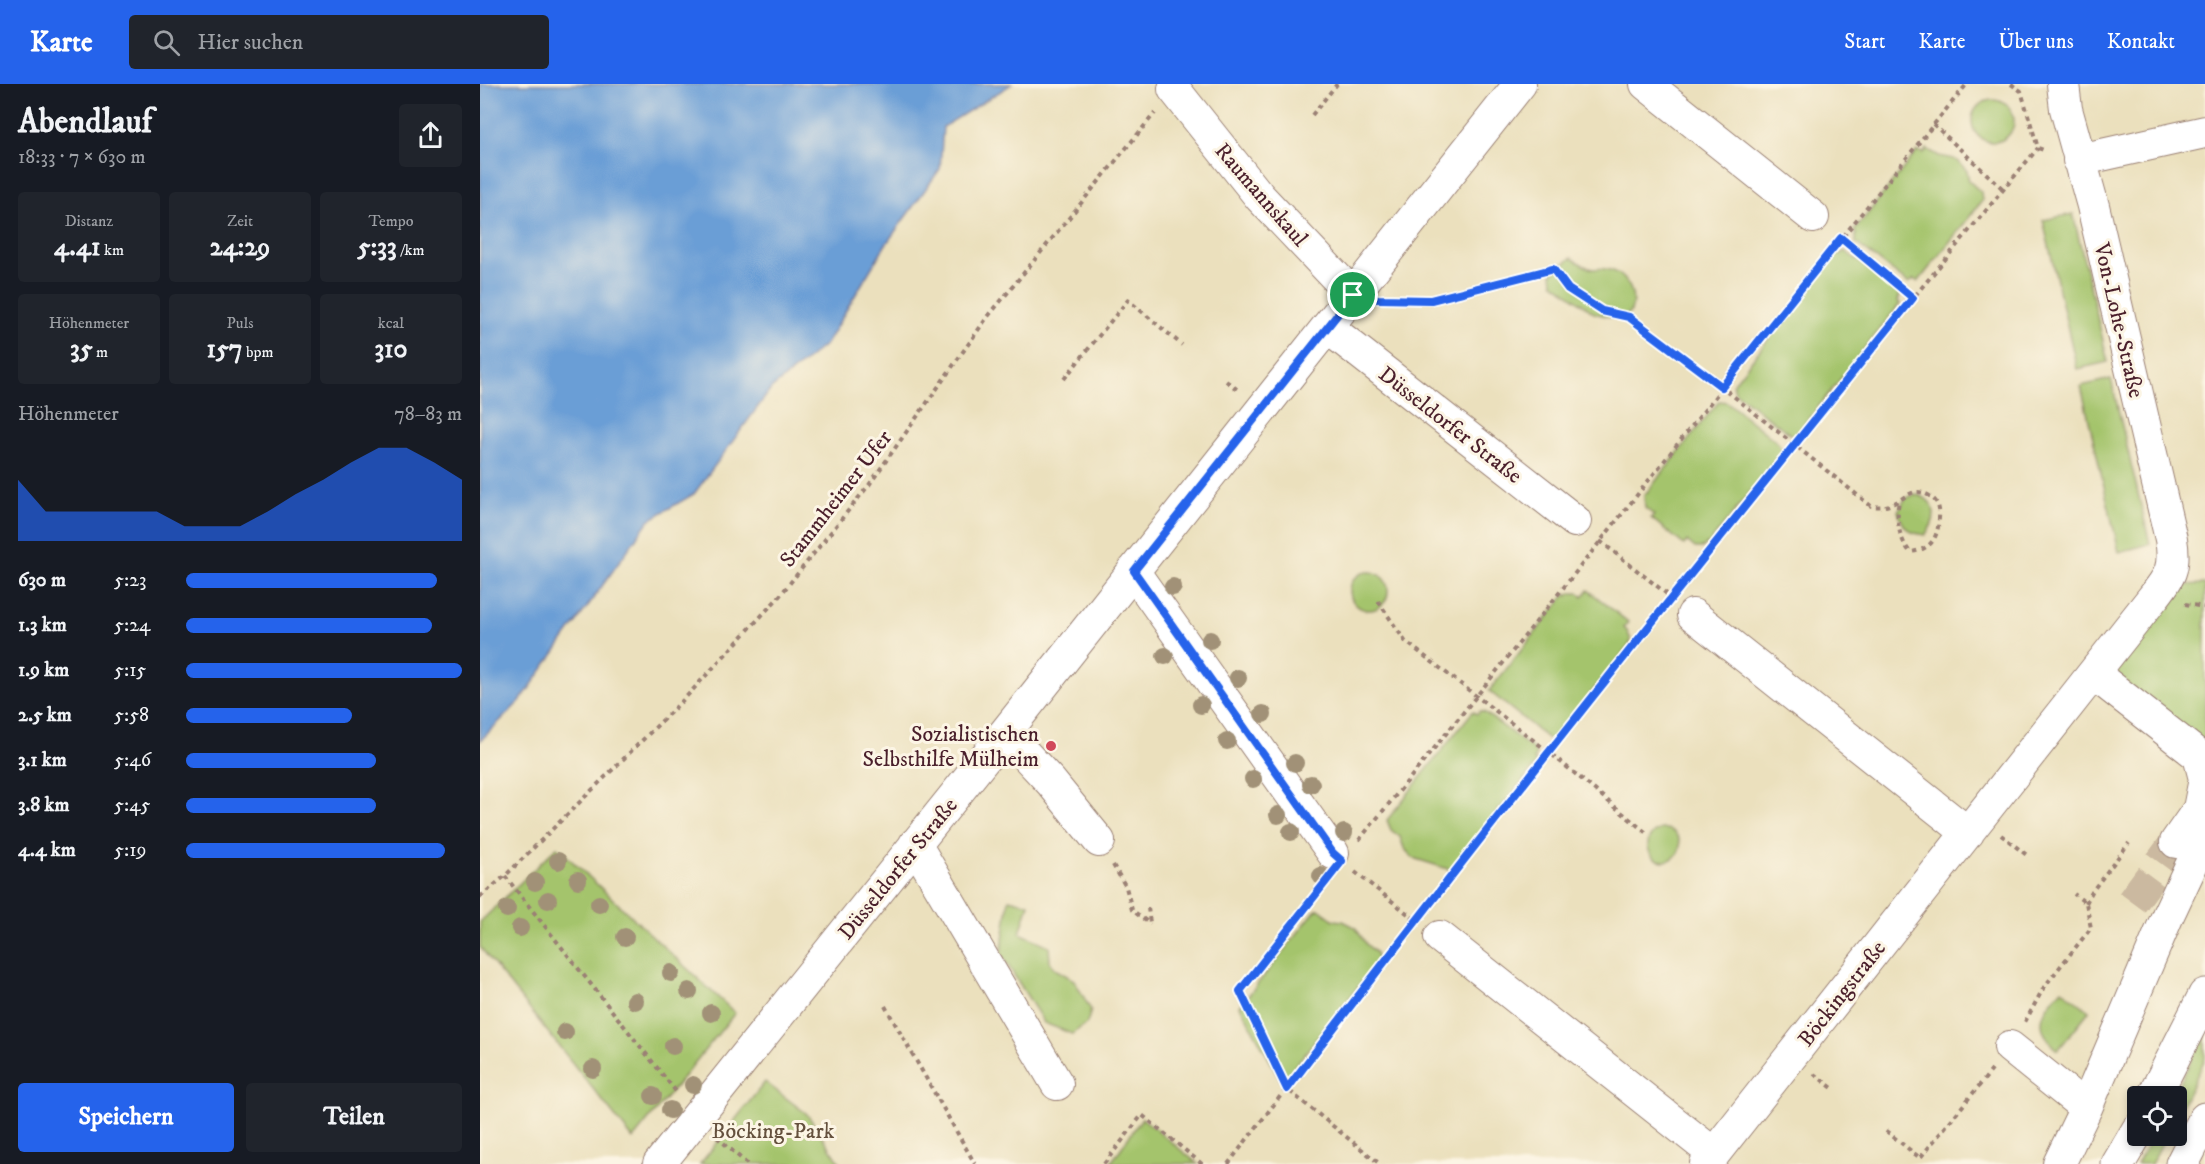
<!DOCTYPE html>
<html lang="de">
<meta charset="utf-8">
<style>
:root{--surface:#171b24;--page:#20242c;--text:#f1f3f6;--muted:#9ea1a6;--accent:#2563eb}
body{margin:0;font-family:"IM FELL DW Pica",serif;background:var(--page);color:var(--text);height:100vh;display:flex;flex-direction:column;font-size:22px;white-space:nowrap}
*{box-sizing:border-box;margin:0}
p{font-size:20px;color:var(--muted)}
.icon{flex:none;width:33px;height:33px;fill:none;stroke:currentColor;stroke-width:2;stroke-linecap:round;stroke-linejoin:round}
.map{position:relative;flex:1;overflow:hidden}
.panel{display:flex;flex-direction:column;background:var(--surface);width:480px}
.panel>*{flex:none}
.tools{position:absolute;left:1647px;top:1002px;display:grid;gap:12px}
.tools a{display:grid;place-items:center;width:60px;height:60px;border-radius:6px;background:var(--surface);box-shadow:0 3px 9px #0003;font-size:30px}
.pin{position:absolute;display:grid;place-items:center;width:51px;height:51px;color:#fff;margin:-26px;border:3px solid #fff;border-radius:50%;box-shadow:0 2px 6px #0007}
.round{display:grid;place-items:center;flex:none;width:63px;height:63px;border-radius:6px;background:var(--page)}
.overview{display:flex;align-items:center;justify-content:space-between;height:102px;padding:0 18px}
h1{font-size:33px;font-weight:700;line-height:45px}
.figures{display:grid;grid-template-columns:repeat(3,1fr);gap:9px;height:102px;padding:6px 18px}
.figures div{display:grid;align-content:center;border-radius:6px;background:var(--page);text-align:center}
.figures b{font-size:26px;font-weight:700}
.figures small{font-size:16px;font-weight:400}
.figures p{font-size:16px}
.chart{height:168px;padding:12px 18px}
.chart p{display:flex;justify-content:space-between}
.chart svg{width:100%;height:108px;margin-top:6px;fill:var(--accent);opacity:.7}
.cta{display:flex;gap:12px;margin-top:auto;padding:12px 18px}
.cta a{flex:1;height:69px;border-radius:6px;background:var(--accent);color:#fff;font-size:24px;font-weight:700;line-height:69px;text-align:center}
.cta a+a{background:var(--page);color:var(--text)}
ul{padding:0 18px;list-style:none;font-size:20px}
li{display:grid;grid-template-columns:96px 72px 1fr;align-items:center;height:45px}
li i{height:15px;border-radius:8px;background:var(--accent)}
header{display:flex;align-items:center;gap:36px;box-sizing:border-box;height:84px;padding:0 30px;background:var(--accent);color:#fff}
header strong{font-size:28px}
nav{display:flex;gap:33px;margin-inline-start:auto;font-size:21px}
.search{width:420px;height:54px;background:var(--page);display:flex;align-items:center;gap:15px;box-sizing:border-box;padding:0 21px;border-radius:6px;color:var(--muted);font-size:22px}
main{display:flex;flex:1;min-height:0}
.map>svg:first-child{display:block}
.green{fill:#a4c46c;stroke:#77724c;stroke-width:1.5}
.water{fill:#6a9ed6;stroke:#5a5e80;stroke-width:1.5}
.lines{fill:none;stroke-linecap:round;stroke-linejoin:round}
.minor-tunnel{stroke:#cbb9a0;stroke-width:32;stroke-dasharray:32 16;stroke-linecap:butt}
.minor-casing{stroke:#9a8074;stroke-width:34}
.major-casing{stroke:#9a8074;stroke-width:35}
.path{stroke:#9a8074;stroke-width:4;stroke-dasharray:4.5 4.5;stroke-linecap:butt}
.minor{stroke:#fff;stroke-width:32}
.major{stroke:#fff;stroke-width:33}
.tree{fill:#a19177}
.route-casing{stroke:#fff;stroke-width:12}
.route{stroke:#2563eb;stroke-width:8}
.poi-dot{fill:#d1495b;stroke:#fcf5e5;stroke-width:2}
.labels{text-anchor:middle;stroke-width:6;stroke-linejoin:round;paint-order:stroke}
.street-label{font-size:22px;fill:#4a1f2b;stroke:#fcf5e5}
.poi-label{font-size:22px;fill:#4a1f2b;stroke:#fcf5e5;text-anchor:end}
.park-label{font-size:22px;fill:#65513e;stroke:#fcf5e5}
</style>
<header>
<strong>Karte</strong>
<div class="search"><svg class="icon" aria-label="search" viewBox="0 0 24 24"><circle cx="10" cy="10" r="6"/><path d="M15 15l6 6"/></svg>Hier suchen</div>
<nav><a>Start</a><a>Karte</a><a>Über uns</a><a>Kontakt</a></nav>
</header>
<main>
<section class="panel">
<div class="overview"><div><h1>Abendlauf</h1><p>18:33 · 7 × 630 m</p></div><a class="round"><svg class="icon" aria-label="share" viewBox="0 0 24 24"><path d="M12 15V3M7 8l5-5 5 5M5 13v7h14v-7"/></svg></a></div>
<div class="figures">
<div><p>Distanz</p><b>4.41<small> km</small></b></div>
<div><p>Zeit</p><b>24:29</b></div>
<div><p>Tempo</p><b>5:33<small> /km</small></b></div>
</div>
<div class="figures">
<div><p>Höhenmeter</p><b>35<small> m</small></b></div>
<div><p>Puls</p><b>157<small> bpm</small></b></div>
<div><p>kcal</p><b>310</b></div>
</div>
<div class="chart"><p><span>Höhenmeter</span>78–83 m</p>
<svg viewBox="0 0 160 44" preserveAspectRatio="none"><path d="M0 44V19L10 32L20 32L30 32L40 32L50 32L60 38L70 38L80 38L90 32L100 25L110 19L120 12L130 6L140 6L150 12L160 19V44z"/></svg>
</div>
<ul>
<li><b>630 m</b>5:23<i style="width:91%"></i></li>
<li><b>1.3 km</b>5:24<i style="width:89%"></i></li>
<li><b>1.9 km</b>5:15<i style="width:100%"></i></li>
<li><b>2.5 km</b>5:58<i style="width:60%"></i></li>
<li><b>3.1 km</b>5:46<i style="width:69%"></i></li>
<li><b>3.8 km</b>5:45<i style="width:69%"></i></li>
<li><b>4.4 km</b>5:19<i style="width:94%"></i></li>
</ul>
<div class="cta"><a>Speichern</a><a>Teilen</a></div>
</section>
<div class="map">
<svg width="1725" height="1080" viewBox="0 0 1725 1080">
<rect width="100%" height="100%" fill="#fcf5e5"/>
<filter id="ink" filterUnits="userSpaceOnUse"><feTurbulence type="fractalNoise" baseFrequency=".0167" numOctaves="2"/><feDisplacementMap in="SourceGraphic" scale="12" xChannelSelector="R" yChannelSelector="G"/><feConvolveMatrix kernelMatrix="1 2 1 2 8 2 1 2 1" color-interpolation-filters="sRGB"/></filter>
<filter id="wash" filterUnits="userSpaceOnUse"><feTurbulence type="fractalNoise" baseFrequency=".008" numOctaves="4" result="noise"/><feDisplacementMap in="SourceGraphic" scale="24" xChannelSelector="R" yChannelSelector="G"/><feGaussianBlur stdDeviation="1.35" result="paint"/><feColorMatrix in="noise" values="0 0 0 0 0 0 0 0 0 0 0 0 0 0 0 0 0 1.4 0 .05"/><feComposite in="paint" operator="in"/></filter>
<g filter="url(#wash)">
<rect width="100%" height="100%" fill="#ebe0bd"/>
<path class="green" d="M1492 37a21 21 0 1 1 42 0a21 21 0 1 1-42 0Z
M1447,65L1459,72L1474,75L1481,80L1487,87L1489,97L1501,108L1502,117L1438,198L1435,195L1428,199L1376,159V149L1374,147L1437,67L1444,69Z
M1593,130L1628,278L1597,285L1563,136Z
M1365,167L1419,208L1420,211L1418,217L1420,220L1316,351L1310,350L1255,308L1253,300L1356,169L1358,171Z
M1091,174C1097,177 1105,183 1112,185C1116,185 1121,184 1126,185C1146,188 1157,209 1151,227L1142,236L1114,229L1073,198L1072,189Z
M1631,295L1670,460L1639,468L1601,302Z
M1239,317L1247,318L1298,359L1302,368L1228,461L1227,460L1222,464H1215L1207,457L1204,461L1171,434L1174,431L1165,424L1164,412Z
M1435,410C1457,416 1459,434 1445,451C1428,449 1423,444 1418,427L1425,415Z
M870 507a19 19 0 1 1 38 0a19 19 0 1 1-38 0Z
M1725,500V671L1628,592L1700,501Z
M1108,506L1148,538L1144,544L1147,547L1151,556L1149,562L1072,658L1009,607L1086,510L1088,512L1090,509H1099L1103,513Z
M993,627L997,630L1000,627L1004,628L1054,666L1056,672L1054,676L1057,679L971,786L933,774L924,764L920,753L911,746L907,736Z
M1168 761a16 16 0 1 1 32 0a16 16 0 1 1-32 0Z
M77,763L255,929L153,1055L0,863V838Z
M529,815L549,820L540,849L569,862L570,878L575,885L594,896L611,926L607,939L592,950L564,939L521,870Z
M839,825L854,836L863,837L875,843L886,860L896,869L898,878L802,998L760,922L835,827Z
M1582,905L1609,927L1578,966C1551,942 1562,927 1582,905Z
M1725,950V975L1697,1031L1696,1012H1693Z
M285,998L327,1030L361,1080H220Z
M662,1034L718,1080H630Z
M1673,1052H1686L1671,1080H1657Z"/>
<path class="water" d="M0,0H532L463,43L460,85L404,163L346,260L291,305L214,410L169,436L41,616L0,657Z"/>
</g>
<g filter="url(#ink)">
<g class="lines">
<path class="minor-tunnel" d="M1652,818L1696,758"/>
<defs>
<path id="minor" d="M1166,0L1333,133
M694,5L780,113L873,211
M1599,76L1725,48
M847,243L1095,437
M653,487L853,769
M1213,531L1488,749
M1614,590L1719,672L1725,695L1719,725L1696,758
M525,649L571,698L619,757
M435,760L577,1000
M960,853L1234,1070
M1530,963L1606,1024
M179,1080L525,649L1040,0
M1226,1080L1672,515C1690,493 1696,484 1691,455L1613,122L1586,25L1583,0
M1579,1080L1606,1024L1688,831L1725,752"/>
<path id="major" d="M1674,1012L1725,911
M1638,1080L1658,1046
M1702,1080L1725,1035"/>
</defs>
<use href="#minor" class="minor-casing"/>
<use href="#major" class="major-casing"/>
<path class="path" d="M1531,0L1541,7L1558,64L1566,67
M832,31L857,0
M1453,40L1523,105
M1360,153L1433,214
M906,215L952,216L1073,185L1088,205L1122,227L1149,233L1242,303L1391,422C1400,423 1406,423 1414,419C1427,413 1433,403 1448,411C1458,417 1460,423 1459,434C1458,454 1451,466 1430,468C1418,453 1416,435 1419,416
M584,295L648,216L702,261
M746,297L758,306
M1120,457L1192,514
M1197,505L1438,208L1558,64
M898,517L925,557L1070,669L1169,751
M1705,520L1725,523
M1521,751L1548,772
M879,756C1085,507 1281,250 1487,0
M633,781L646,803L652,826L670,840
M875,788L937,837
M25,792L198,1010
M846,797L760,907L807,1005L900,1080
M0,813L25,792L206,613L297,515L389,401L506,235L675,29
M1606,819L1613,806L1649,759
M668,824L670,839
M943,828L1070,669L1183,522
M405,922L495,1080
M1545,938L1564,903L1611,844L1606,819L1594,810
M1334,990L1355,1006
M1406,1047L1440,1074L1512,986
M237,1053L267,1080
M624,1080L662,1031L722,1080
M748,1080L931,843"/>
<use href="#minor" class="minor"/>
<use href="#major" class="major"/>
</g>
<g class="tree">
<circle cx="693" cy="503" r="9"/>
<circle cx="730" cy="556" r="9"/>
<circle cx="685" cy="572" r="9"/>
<circle cx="758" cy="594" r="9"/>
<circle cx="721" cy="621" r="9"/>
<circle cx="783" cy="630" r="9"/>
<circle cx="747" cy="657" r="9"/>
<circle cx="815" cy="679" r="9"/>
<circle cx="773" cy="695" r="9"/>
<circle cx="831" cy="700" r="9"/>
<circle cx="798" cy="731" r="9"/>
<circle cx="811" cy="748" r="9"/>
<circle cx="864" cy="749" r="9"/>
<circle cx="78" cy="777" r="9"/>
<circle cx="841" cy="792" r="9"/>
<circle cx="98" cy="796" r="9"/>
<circle cx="55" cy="798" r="9"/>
<circle cx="68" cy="816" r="9"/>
<circle cx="119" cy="820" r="9"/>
<circle cx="27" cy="825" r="9"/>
<circle cx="40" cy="844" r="9"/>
<circle cx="145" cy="853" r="9"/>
<circle cx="191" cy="889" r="9"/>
<circle cx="209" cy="907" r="9"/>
<circle cx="155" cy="917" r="9"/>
<circle cx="231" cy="929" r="9"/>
<circle cx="85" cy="948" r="9"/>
<circle cx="193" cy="962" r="9"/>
<circle cx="113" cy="985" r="9"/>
<circle cx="213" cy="1001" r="9"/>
<circle cx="173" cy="1012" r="9"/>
<circle cx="190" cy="1026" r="9"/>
</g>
</g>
<g class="lines" filter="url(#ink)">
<defs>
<path id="route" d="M1361,154L1433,214C1222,475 1011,737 807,1005L760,907L862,777L853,769L654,487L873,211L898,215L951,216L1073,185L1088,205L1122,227L1149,233L1242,303Z"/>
</defs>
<use href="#route" class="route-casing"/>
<use href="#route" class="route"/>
</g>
<circle class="poi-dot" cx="571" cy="662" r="6"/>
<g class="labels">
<g class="street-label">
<text transform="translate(782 110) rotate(49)" y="8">Raumannskaul</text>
<text transform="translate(1640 236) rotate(77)" y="8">Von-Lohe-Straße</text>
<text transform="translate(971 340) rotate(38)" y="8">Düsseldorfer Straße</text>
<text transform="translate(355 414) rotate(-52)" y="8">Stammheimer Ufer</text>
<text transform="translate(417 784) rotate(-51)" y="8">Düsseldorfer Straße</text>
<text transform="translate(1361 909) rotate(-52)" y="8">Böckingstraße</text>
</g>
<g class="poi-label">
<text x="559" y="657">Sozialistischen<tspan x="559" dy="25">Selbsthilfe Mülheim</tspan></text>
</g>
<g class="park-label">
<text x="293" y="1054">Böcking-Park</text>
</g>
</g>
</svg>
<div class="tools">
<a><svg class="icon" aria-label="locate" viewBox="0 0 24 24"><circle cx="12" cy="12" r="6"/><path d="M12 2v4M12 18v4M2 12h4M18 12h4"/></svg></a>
</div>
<div class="pin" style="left:873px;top:211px;background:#1e9e55"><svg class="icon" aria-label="arrive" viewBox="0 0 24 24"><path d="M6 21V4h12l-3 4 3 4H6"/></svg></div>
</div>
</main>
